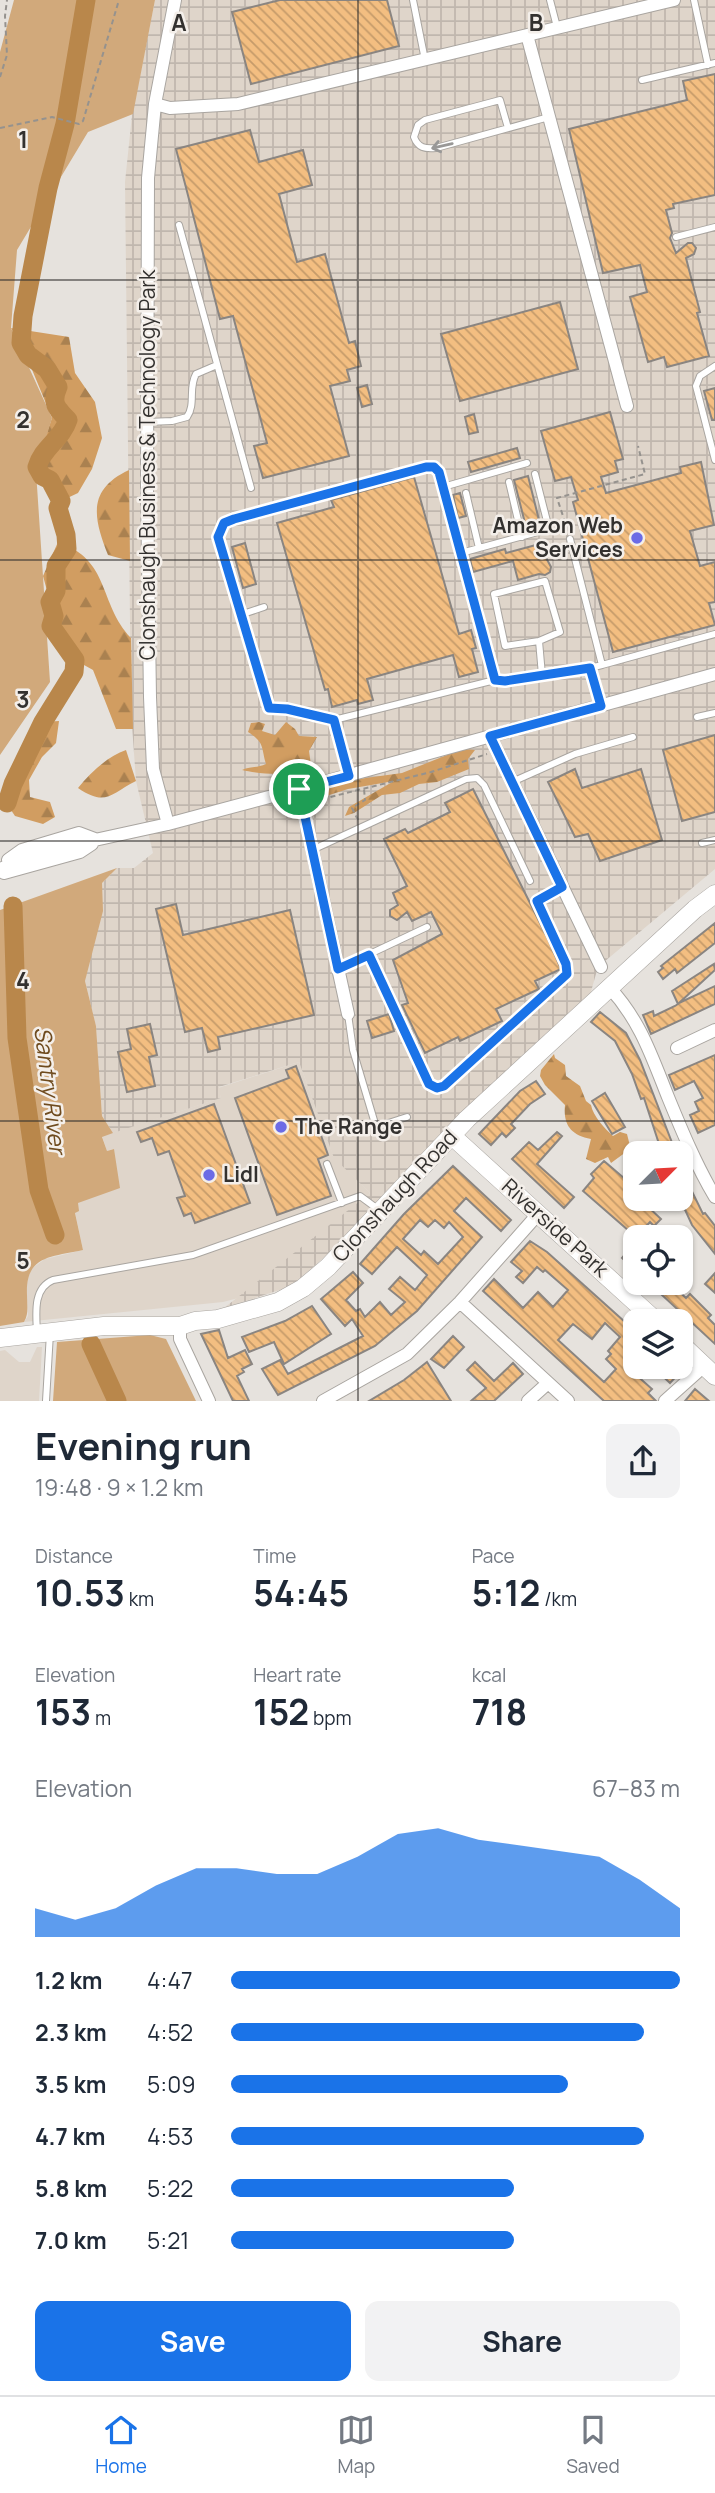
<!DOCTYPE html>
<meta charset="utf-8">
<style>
:root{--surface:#fff;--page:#f2f2f3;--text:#1f2937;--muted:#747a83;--line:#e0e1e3;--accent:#1a73e8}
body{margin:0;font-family:Manrope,sans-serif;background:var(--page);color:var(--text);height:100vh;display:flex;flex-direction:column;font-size:26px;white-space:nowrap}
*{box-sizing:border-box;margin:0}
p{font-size:23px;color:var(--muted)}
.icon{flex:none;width:38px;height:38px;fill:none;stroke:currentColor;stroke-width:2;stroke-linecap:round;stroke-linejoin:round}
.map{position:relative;height:1401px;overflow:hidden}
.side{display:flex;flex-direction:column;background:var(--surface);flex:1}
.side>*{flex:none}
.needle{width:46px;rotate:66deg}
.buttons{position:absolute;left:623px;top:1141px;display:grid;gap:14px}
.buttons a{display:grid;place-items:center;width:70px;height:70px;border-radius:14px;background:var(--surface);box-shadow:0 2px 5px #0004;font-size:35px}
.pin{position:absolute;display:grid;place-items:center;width:60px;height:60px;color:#fff;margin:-30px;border:4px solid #fff;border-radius:50%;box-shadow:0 2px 7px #0007}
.round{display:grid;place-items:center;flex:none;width:74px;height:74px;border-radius:14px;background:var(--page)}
.headline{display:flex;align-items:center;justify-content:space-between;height:119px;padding:0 35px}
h1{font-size:38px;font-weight:700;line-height:52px}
.figures{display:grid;grid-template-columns:repeat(3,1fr);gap:10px;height:119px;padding:7px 35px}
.figures div{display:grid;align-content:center}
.figures b{font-size:35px;font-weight:700}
.figures small{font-size:19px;font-weight:400}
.figures p{font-size:19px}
.chart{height:196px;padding:14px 35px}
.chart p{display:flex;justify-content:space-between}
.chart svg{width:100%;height:126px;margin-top:7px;fill:var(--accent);opacity:.7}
.primary-button{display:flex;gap:14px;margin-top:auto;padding:14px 35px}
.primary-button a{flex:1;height:80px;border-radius:14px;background:var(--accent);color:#fff;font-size:28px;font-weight:700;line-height:80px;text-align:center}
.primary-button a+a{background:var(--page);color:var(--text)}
ul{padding:0 35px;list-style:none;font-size:23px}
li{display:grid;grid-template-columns:112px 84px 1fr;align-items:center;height:52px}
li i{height:18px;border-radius:9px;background:var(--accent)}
.menu{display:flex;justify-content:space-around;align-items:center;height:98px;border-top:2px solid var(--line);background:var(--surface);font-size:19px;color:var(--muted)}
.menu a{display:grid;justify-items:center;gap:4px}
.menu .current{color:var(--accent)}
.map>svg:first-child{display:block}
.built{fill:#dfd5ca}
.industrial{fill:url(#industrial-grid)}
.forest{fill:url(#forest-firs)}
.green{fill:#d1a97b}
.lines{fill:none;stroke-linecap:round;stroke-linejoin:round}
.river{stroke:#b9874b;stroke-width:19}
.building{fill:url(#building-back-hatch);stroke:#8a8581;stroke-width:2;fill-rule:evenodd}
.lane-casing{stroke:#a9a5a0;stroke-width:8}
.street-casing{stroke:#a9a5a0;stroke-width:14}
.secondary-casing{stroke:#a9a5a0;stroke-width:19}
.path{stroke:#95928e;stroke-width:2;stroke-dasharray:5 3.5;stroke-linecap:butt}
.lane{stroke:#fff;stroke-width:6}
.street{stroke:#fff;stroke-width:12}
.secondary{stroke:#fff;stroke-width:18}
.oneway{stroke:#999897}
.route-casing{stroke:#fff;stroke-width:14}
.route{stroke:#1a73e8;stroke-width:9}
.grid{fill:none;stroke:#33312f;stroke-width:2;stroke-opacity:0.55}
.poi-dot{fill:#6c6be5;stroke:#f4efea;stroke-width:2.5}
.labels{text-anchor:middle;stroke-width:5;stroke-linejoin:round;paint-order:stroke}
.street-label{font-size:21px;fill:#33312f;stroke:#f4efea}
.poi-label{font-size:21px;font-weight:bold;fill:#33312f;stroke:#f4efea;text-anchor:start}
.water-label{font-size:23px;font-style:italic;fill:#6f4b1e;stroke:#f4efea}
.grid-label{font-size:23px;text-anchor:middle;font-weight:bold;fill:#33312f;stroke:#f4efea;stroke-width:5;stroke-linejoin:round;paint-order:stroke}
</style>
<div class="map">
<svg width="715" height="1401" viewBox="0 0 715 1401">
<defs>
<pattern id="industrial-grid" width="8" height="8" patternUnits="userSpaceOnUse" patternTransform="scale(1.75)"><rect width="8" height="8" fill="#dfd5ca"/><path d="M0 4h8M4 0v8" fill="none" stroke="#c0b7ae"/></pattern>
<pattern id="forest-firs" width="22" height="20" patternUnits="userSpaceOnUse" patternTransform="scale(1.75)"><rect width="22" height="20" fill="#d19d61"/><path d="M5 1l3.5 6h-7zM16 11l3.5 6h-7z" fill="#aa8150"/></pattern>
<pattern id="building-back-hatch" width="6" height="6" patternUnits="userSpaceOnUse" patternTransform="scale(1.75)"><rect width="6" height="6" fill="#f3be81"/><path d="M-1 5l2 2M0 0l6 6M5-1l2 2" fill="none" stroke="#c59b6a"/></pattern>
</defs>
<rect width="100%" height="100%" fill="#e6e2dd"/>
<path class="built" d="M299,1062L334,1157L370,1193L258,1293L223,1302L24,1322L28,1316L26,1285L31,1269L45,1259L83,1250L75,1212L78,1203L113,1149L107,1151L102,1136L221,1098L218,1088Z
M37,1347H42L39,1401H0V1351L5,1350L19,1362H30Z"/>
<path class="industrial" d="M155,0H715V869L598,967L590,995L340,1243L292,1286L224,1308L370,1193L334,1158L299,1062L219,1087L221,1098L113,1133L102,1116L96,1027L85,981L102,883L117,868H134L153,853L136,781L131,711L125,182L132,115Z"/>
<path class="forest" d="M11,328L69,337L75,373L95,402L102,438L92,469L78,493L61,501C29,481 42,447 52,418L21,343Z
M129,470L130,561L108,555C94,519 86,490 129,470Z
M58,542C111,560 98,603 131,638L133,729H116L93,670L75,660L51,626L54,616L43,576Z
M59,721L56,743L42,757L29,780L30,797L50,802L55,817L43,824L15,816L5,801L10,773L26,759L43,722Z
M259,722L265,724L262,731L275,735L286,722L295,729L299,736L317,737L309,751L311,765C297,778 260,774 242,770C251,766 258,768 266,764C261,747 265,743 248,732L251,723Z
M462,749L475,750L468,759L469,769L437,782L419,784L400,793L382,795L354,813L345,816L349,807L394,781L348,789L323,797L325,790L337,782L402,773Z
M126,750L136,781C110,794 106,807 78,788C90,773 108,756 126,750Z
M554,1054L555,1058L565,1065L566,1076L580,1086L586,1101L591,1105C593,1116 605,1129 613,1136L620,1132L627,1134L630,1146L626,1152L611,1163L608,1157L595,1163L586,1159L591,1139C571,1135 563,1125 565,1105L545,1085L540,1076L541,1070Z"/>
<path class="green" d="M14,0H155L133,114L88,132L17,250L11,328L52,418L36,471L50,682L0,755V52Z
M117,868L102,883L103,911L85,981L96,1026L102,1116L113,1133L102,1137L107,1151L114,1149L120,1188L78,1203L79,1211L75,1213L83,1250C52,1257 25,1255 27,1295C27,1305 29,1314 24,1322L0,1326V910Z
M150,1335L166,1339L196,1401H53L57,1342Z"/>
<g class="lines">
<path class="river" d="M7,803L13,784L43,722L74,672L75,660L51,626L54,616L50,602L56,591V566L67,549L66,535L58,508L61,501L50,480L42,476L37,467C42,448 62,439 68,420C56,408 51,403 58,387L47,369L28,355L21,343L23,316L48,188L65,124L86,0
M13,906L17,1038L39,1190L55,1235
M91,1344L117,1401"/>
</g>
<path class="building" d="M280,0H387L399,46L251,84L232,12Z
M715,74V195L673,204L674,208L666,210L672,233L670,238L676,253L688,243H692L696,248L694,254L686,258L700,312L697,313L709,356L667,367L664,357L648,362L630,297L647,292L640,265L603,273L569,129L687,100L683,81Z
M250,130L259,162L303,150L312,185L279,194L297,262L325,254L349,343L355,341L361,366L347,370L350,381L330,386L349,456L263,478L254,446L267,443L233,316L220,319L176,149Z
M560,302L578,369L460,401L441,334Z
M367,385L372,404L362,407L357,388Z
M715,388V420H712L704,391Z
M610,412L623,459L615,461L618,472L601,477L606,493L681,473L680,467L701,462L714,525L690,531L700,566L715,562V602L709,603L715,625L613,652L573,502L578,500L571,477L555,481L541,431Z
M474,414L478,432L469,434L465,417Z
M517,448L520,458L471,472L468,462Z
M528,476L539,520L525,523L514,480Z
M414,477L459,634L471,630L476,648L472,649L478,672L459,677L453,655L367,679L373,700L358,704L357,700L332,707L328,689L325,690L277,523L334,507L331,500Z
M460,493L466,516L458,518L453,495Z
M547,542L550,552L544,554L551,567L550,572L545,575L539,574L518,580L513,561L473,572L470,559L505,549L506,553Z
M245,543L256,584L243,588L232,547Z
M715,735V812L682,821L663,750Z
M575,769L582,788L641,769L662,840L600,861L588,834L575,837L548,782Z
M473,789L548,939L561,969L535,981L539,989L496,1009L502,1021L460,1041L458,1037L425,1053L402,1005L408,1003L393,960L442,934L431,912L412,921L407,912L397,920L390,916V910L398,905L393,893L407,886L384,839L405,829L408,833L450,812L445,803Z
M176,904L183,935L290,910L314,1015L218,1037L220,1049L208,1052L202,1028L185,1032L156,909Z
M715,923V943L677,973L675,969L663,979L658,972L663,968L661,966Z
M714,964L715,970L679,1003L715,986V1004L651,1034L643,1015L653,1011L654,1016L675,1006L678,1004L672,991Z
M600,1012L626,1033L640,1060L676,1153H662L644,1098L641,1099L632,1074L615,1041L591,1022Z
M389,1014L394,1031L372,1038L367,1021Z
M150,1024L157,1055L149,1057L155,1086L127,1092L118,1052L131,1049L127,1029Z
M715,1055V1125L698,1133L690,1115L699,1111L695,1102L703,1098L694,1081L675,1090L669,1075Z
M296,1066L328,1155L318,1159L331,1196L277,1215L235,1098L289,1078L286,1070Z
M536,1081L545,1094L530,1104L511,1124L515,1128L506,1137L502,1133L491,1145L479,1134L520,1091Z
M605,1093L625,1127L612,1134L592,1101Z
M214,1104L250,1203L195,1223L191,1213L184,1216L177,1198L185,1196L169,1151L158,1155L152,1138L141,1142L137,1132Z
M557,1132L562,1136L537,1164L574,1197L564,1208L512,1159L529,1142L538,1150Z
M604,1161L625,1179L630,1174L635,1178V1199H650L645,1204L661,1219L654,1226L650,1222L636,1237L583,1191L594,1178L591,1174Z
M453,1166L511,1220L501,1231L466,1198L454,1211L482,1237L417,1311L375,1346L278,1395L262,1369L280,1360L288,1374L363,1336L352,1319L345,1326L321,1299L353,1272L363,1283L346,1300L356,1311L360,1309L365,1317L380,1302L391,1315L405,1302L389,1289L400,1277L415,1290L427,1275L397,1247L372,1274L360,1264L404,1214ZM420,1220L428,1227L435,1220L444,1228L449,1222L463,1237L438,1264L424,1251L421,1255L403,1239Z
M681,1169L703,1214L705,1213L715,1226V1254L692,1225L681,1201Z
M530,1241L547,1252L635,1331L634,1373L652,1389L648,1393L656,1401H604L483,1291L494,1279L523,1308L538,1292L553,1307L568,1290L545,1270L543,1272L537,1267L523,1283L516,1277L522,1271L511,1262ZM605,1323L620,1337L608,1351L611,1354L606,1359L616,1369L604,1382L558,1340L573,1324L592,1339Z
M635,1243V1270L622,1258Z
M715,1273V1293L705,1284Z
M649,1283H670L686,1298L690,1294L711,1315L708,1318L715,1325V1344Z
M312,1306L331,1334L284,1364L274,1342L249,1352L242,1337L285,1321Z
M219,1330L228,1358L245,1350L252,1364L242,1369L244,1372L237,1376L249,1401H233L201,1334Z
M453,1336L464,1347L444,1368L431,1359Z
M427,1362L451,1401H369L404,1380Z
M475,1362L494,1381L513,1363L523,1374L494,1401H471L486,1388L467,1370Z
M653,1367H674L680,1372L670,1383Z
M695,1389L709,1401H685Z"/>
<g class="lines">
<defs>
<path id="lane" d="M413,0L425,60
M550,0L557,27
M694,0L708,65
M642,80L715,63
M508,128L500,100L425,120L418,125L414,137C418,148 425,149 436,148L549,117
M179,225L251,488
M676,237L715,227
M715,366L700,376L696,386L715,460
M147,422L172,421L187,417C196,404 188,388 196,374L217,365
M509,482L522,537
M443,487L527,463
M466,493L479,548
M570,539L602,665L590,668L602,706
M461,553L549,529L535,474
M240,615L264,607
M539,641L505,646L494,594L545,581L560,632L539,641L542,675
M602,665L715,634
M495,680L439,472L434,466L224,523L218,537L269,708L287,709L334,720L495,680L504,681L590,668
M697,717L715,713
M334,720L349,775
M512,782L575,754L633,737
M702,843L715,840
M312,850L466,779L477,778L484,785L530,881
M369,955L429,1084L437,1088L444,1086L567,974L566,964L537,901L562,887
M338,969L427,927
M348,1014L353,1050L376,1127L407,1117
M327,1164L342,1203
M37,1332C36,1313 33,1288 53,1280L193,1255L360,1196L379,1210
M46,1401L50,1333"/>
<path id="street" d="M527,35L627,406
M155,104L170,108L238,104L674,0
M490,736L601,967
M299,789L348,1014
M168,824L153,769L150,697L147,492L148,178L155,104L175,0
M8,860L22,850L79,833L95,839
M0,869L25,859L81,843L168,824L299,789L715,674
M4,873L80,852L92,844
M609,987C640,1020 652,1057 668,1097C682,1131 696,1165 715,1197
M677,1048L715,1030
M460,1302L568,1401
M180,1326V1339L209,1401
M323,1401L407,1354L460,1302L539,1213
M528,1401L548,1383
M665,1401L704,1366"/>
<path id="secondary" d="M451,1135L656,1321
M0,1338L104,1326H180L195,1321L218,1319L278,1302L303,1288L328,1267L467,1119L695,909L715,894
M681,1344L715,1376"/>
</defs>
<use href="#lane" class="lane-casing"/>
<use href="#street" class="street-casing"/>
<use href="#secondary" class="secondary-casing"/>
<path class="path" d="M0,77L7,55L5,16L7,0
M0,128L52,117L79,124L83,121L119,0
M568,531L557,498L645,474L638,446
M314,801L431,772L487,754
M358,820L352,808L365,800L364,789"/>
<use href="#lane" class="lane"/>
<use href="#street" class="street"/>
<use href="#secondary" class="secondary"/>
</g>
<defs><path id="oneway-shaft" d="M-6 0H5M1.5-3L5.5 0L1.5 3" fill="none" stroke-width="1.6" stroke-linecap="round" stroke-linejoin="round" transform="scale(1.75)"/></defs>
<use class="oneway" href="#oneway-shaft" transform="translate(442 146) rotate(167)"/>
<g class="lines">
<defs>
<path id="route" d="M426,467H434L439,472L495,680L505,681L590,668L601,706L490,736L562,887L537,901L566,964L567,974L444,1086L437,1088L429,1084L369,955L338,969L299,789L349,776L334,720L287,709L269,708L218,537L224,523L234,519Z"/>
</defs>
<use href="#route" class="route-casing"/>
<use href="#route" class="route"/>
</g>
<path class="grid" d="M358,0V1401M0,280H715M0,560H715M0,841H715M0,1121H715"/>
<g class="poi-dot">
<circle cx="637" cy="538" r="7"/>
<circle cx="281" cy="1127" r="7"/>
<circle cx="209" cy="1175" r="7"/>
</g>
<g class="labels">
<g class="street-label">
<text transform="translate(148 465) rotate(-90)" y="7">Clonshaugh Business &amp; Technology Park</text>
<text transform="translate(395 1196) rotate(-47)" y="7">Clonshaugh Road</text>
<text transform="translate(555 1228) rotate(42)" y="7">Riverside Park</text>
</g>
<g class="poi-label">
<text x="623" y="533" text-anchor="end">Amazon Web<tspan x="623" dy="24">Services</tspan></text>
<text x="295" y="1134">The Range</text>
<text x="223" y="1182">Lidl</text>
</g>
<g class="water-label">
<text transform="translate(50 1090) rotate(83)" y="8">Santry River</text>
</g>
</g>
<g class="grid-label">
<text x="179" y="31">A</text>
<text x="536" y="31">B</text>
<text x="23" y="148">1</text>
<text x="23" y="428">2</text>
<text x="23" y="708">3</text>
<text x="23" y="989">4</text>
<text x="23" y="1269">5</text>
</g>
</svg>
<div class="buttons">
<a><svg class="needle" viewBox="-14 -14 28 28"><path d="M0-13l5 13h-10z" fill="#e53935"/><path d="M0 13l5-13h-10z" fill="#747a83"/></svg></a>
<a><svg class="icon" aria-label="locate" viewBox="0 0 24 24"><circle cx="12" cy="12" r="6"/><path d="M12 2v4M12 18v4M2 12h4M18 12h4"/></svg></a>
<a><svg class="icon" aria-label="layers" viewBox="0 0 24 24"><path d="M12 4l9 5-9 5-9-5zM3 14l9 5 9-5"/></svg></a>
</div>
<div class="pin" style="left:299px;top:789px;background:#1e9e55"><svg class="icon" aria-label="arrive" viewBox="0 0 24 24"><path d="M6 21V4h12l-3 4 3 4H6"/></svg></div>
</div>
<section class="side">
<div class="headline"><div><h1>Evening run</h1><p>19:48 · 9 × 1.2 km</p></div><a class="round"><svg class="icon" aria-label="share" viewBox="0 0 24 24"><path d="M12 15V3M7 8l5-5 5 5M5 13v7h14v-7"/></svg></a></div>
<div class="figures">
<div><p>Distance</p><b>10.53<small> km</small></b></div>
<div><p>Time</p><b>54:45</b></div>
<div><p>Pace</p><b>5:12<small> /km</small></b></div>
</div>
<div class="figures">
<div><p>Elevation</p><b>153<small> m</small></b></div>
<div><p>Heart rate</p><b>152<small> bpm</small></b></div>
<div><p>kcal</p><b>718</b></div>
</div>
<div class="chart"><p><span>Elevation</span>67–83 m</p>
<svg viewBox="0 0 160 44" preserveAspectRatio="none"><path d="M0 44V34L10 38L20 34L30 26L40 20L50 20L60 22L70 22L80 16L90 8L100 6L110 10L120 12L130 14L140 16L150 24L160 34V44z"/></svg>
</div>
<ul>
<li><b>1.2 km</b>4:47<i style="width:100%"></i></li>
<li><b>2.3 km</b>4:52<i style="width:92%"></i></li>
<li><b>3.5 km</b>5:09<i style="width:75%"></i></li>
<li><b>4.7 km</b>4:53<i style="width:92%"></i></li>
<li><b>5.8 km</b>5:22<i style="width:63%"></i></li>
<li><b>7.0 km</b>5:21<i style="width:63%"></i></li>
</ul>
<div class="primary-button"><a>Save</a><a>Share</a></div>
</section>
<nav class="menu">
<a class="current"><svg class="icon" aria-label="home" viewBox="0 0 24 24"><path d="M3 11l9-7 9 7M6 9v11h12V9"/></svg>Home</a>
<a><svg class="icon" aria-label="map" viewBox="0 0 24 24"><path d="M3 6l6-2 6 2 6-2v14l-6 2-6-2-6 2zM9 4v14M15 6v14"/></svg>Map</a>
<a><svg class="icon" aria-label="saved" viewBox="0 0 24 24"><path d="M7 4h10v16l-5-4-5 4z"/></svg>Saved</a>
</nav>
